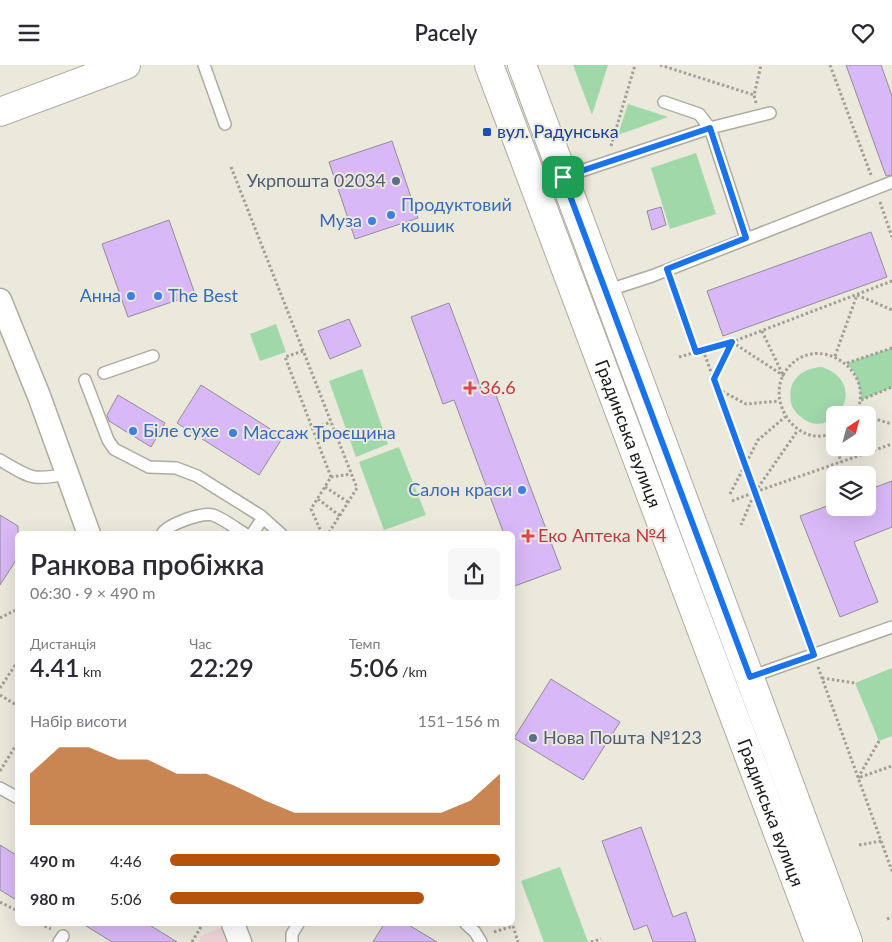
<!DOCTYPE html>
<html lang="uk">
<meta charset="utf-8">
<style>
:root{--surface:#fff;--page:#f7f7f7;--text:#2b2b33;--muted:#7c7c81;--accent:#b45309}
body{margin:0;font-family:Lato,sans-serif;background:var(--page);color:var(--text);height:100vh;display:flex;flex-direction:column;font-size:19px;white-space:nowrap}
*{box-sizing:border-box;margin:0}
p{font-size:16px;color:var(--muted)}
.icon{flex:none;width:28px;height:28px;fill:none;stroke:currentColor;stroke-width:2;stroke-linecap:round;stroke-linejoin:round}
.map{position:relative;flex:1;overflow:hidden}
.details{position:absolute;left:15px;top:466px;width:500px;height:395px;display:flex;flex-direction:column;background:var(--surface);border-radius:8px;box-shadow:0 5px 20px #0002}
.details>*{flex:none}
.needle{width:32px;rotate:36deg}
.buttons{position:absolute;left:826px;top:341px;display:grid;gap:10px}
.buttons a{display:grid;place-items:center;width:50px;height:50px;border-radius:8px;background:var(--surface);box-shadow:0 5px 20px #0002;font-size:25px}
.pin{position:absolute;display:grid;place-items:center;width:42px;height:42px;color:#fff;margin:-21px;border-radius:10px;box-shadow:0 2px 8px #0006}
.round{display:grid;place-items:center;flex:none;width:52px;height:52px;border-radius:8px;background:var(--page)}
.summary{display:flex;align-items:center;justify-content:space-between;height:85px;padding:0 15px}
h1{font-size:28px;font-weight:600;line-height:38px}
.stats{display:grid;grid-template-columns:repeat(3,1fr);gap:8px;height:85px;padding:5px 15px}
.stats div{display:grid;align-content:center}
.stats b{font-size:25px;font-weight:600}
.stats small{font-size:14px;font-weight:400}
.stats p{font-size:14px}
.chart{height:140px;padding:10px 15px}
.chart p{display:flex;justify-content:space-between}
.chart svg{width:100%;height:90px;margin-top:5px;fill:var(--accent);opacity:.7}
ul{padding:0 15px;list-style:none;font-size:16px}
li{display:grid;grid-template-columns:80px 60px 1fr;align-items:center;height:38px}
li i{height:12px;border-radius:6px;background:var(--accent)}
header{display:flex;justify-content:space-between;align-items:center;height:65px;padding:0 15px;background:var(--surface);font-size:22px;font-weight:600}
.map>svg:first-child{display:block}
.commercial{fill:#f1d6d8}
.green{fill:#a0d8aa}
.building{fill:#d8b8f6;stroke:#928d97}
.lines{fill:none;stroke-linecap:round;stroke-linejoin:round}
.service-casing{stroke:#aeaba0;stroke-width:14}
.minor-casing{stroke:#aeaba0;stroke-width:25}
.tertiary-casing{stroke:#aeaba0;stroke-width:30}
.secondary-casing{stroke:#aeaba0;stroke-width:30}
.path{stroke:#a19f96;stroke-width:3;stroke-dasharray:2.5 2.5;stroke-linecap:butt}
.service{stroke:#fff;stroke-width:11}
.minor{stroke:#fff;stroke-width:22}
.tertiary{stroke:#fff;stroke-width:28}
.secondary{stroke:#fff;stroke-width:28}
.route-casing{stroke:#fff;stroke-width:10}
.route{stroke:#1a73e8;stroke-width:6}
.transit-dot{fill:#1a4fb4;stroke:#ebe8dc;stroke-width:2}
.service-dot{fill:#5c6f8a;stroke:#ebe8dc;stroke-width:2}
.shop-dot{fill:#3f7fe0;stroke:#ebe8dc;stroke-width:2}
.health-dot{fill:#e0444e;stroke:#ebe8dc;stroke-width:2}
.labels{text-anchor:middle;stroke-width:4;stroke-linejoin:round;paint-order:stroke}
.transit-label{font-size:18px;fill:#164399;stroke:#ebe8dc;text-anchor:start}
.service-label{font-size:18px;fill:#4e5e75;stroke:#ebe8dc;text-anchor:end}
.shop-label{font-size:18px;fill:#366cbe;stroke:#ebe8dc;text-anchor:start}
.health-label{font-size:18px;fill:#be3a42;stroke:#ebe8dc;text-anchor:start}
.street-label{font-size:18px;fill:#1b1a16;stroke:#ebe8dc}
</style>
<header><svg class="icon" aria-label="menu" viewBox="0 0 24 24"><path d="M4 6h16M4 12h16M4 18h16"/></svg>Pacely<svg class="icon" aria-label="heart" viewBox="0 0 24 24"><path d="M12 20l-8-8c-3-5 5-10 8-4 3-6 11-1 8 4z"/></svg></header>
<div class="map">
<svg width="892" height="877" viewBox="0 0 892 877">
<rect width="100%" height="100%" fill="#ebe8dc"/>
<path class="commercial" d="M222,862L228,877H198L201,871Z"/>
<path class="green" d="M573,0H608L592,50Z
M628,39L668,52L618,70Z
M696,88L716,149L670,164L651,103Z
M276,259L286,287L260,296L250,269Z
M892,283V322L861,335C860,319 857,310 847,298Z
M822,302C872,319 832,379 801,352C796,348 792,343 791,337C787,315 802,303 822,302Z
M362,304L388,379L356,392L329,316Z
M399,382L426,450L384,465L359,397Z
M892,603V671L879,676L855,618Z
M560,802L588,877H544L521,816Z"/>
<path class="building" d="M846,0H881L892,31V110L886,111Z
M392,76L418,153L355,174L329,97Z
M661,142L666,160L652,165L647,146Z
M169,155L195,229L128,252L102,179Z
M871,167L887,212L723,271L707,226Z
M449,238L482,326L493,322L561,504L512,522V469H504L454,335L443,339L411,252Z
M349,254L361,281L330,294L318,266Z
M201,320L283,372L259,410L177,358Z
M118,330L165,358L151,382L109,356L107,350Z
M892,416V462L854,477L878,537L840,552L800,451L835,438V442H868V425Z
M0,450L18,461V492L0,520Z
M551,614L620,657L583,715L514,673Z
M641,762L673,852L686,847L696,877H653L647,860L634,865L602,776Z
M0,780L18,791V836L0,825Z
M83,859H148L177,877H112Z
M384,859H407L437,877H373Z"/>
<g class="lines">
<defs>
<path id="service" d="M204,0L225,59
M664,37L699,49L710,63L746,173
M563,112L710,63L770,48
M606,226L652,211L892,117
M104,308L153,291
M85,315L108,375L114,384L149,402L176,403L197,411L261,451L281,469
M0,395C31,413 31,416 67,409
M162,469C168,459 202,447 213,450C224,454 235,463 245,469
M252,469L263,453
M750,612L892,562
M0,723L18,733
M466,859L475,867L481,877
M59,877L63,871
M292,877V869L298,859"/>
<path id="minor" d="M0,235L39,331L89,469
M233,859L240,877"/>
<g id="tertiary">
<path id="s1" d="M489,0L819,877"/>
<path d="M522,0L848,877"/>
</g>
<path id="secondary" d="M0,47L126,0"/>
</defs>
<use href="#service" class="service-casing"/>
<use href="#minor" class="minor-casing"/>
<use href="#tertiary" class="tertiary-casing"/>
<use href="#secondary" class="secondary-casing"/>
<path class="path" d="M660,0L754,30
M830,0L871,110
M756,38L754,30L761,0
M611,81L635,0
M231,102L357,423L328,469
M880,137L892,172
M672,219L696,287
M762,266L783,310
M703,285L755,427L741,460
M303,286L285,292L331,412L311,444L322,469
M835,291L857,230L892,245
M679,292L732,277L784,311
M847,298L892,283
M714,314L732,277L892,216
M718,324L746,339L779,336
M861,335L892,322
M857,348L862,350
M868,352L892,359
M312,364L331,357
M835,367C798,386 763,335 787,304C818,265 879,307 855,350
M831,369L835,381
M836,382L841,397
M331,412L351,409
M325,422L348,437
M730,429L758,375L785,352
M318,434L340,451
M732,436L755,427L798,365
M0,553L18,544
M809,577L755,427L892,379
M818,602L892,806
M822,613L855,618
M0,623L18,596
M0,630L18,641
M879,676L858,713L892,701
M0,706L18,677
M859,780L881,776
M0,837L18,846
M887,854L892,852
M40,859L51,864
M513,861L518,877
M494,867L513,861
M192,877L202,860
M591,877L601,874"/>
<use href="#service" class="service"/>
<use href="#minor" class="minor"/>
<use href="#tertiary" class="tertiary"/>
<use href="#secondary" class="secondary"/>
</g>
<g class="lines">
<defs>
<path id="route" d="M710,63L746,173L667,204L696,287L732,277L714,314L814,590L750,612L563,112Z"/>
</defs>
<use href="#route" class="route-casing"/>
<use href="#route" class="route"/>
</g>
<rect class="transit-dot" x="482" y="62" width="10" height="10" rx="2.5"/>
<g class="service-dot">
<circle cx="396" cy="116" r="5"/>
<circle cx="533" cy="673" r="5"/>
</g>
<g class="shop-dot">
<circle cx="391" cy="150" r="5"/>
<circle cx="372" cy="156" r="5"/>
<circle cx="131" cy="231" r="5"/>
<circle cx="158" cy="231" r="5"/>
<circle cx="133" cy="366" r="5"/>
<circle cx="233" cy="368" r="5"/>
<circle cx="522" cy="425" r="5"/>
</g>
<g class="health-dot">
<path d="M467.5 315.5h5v5h5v5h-5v5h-5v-5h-5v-5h5z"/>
<path d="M525.5 463.5h5v5h5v5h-5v5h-5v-5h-5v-5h5z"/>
</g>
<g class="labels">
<g class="transit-label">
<text x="497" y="73">вул. Радунська</text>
</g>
<g class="service-label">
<text x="386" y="122">Укрпошта 02034</text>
<text x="543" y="679" text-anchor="start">Нова Пошта №123</text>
</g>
<g class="shop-label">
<text x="401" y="146">Продуктовий<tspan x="401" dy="21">кошик</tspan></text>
<text x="362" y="162" text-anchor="end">Муза</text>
<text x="121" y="237" text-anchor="end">Анна</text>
<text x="168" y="237">The Best</text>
<text x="143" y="372">Біле сухе</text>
<text x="243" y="374">Массаж Троєщина</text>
<text x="512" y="431" text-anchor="end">Салон краси</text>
</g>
<g class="health-label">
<text x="480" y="329">36.6</text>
<text x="538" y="477">Еко Аптека №4</text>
</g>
<g class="street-label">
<text dy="6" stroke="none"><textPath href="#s1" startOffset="394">Градинська вулиця</textPath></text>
<text dy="6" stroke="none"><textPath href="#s1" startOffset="799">Градинська вулиця</textPath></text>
</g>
</g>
</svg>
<div class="buttons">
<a><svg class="needle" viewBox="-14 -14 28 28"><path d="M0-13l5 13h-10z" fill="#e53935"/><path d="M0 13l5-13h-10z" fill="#7c7c81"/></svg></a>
<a><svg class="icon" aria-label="layers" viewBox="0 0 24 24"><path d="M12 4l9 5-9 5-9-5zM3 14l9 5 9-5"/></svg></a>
</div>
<div class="pin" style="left:563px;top:112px;background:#1e9e55"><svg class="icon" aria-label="arrive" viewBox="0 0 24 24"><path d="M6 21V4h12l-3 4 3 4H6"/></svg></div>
<section class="details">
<div class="summary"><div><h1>Ранкова пробіжка</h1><p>06:30 · 9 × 490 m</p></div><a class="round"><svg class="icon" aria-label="share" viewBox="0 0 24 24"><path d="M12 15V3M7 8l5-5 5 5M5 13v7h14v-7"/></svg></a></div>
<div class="stats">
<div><p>Дистанція</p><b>4.41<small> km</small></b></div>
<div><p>Час</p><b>22:29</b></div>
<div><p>Темп</p><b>5:06<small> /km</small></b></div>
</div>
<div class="chart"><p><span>Набір висоти</span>151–156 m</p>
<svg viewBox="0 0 160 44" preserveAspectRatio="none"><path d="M0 44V19L10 6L20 6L30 12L40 12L50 19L60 19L70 25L80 32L90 38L100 38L110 38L120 38L130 38L140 38L150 32L160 19V44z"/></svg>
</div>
<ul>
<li><b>490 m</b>4:46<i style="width:100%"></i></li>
<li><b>980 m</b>5:06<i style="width:77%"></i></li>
</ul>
</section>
</div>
